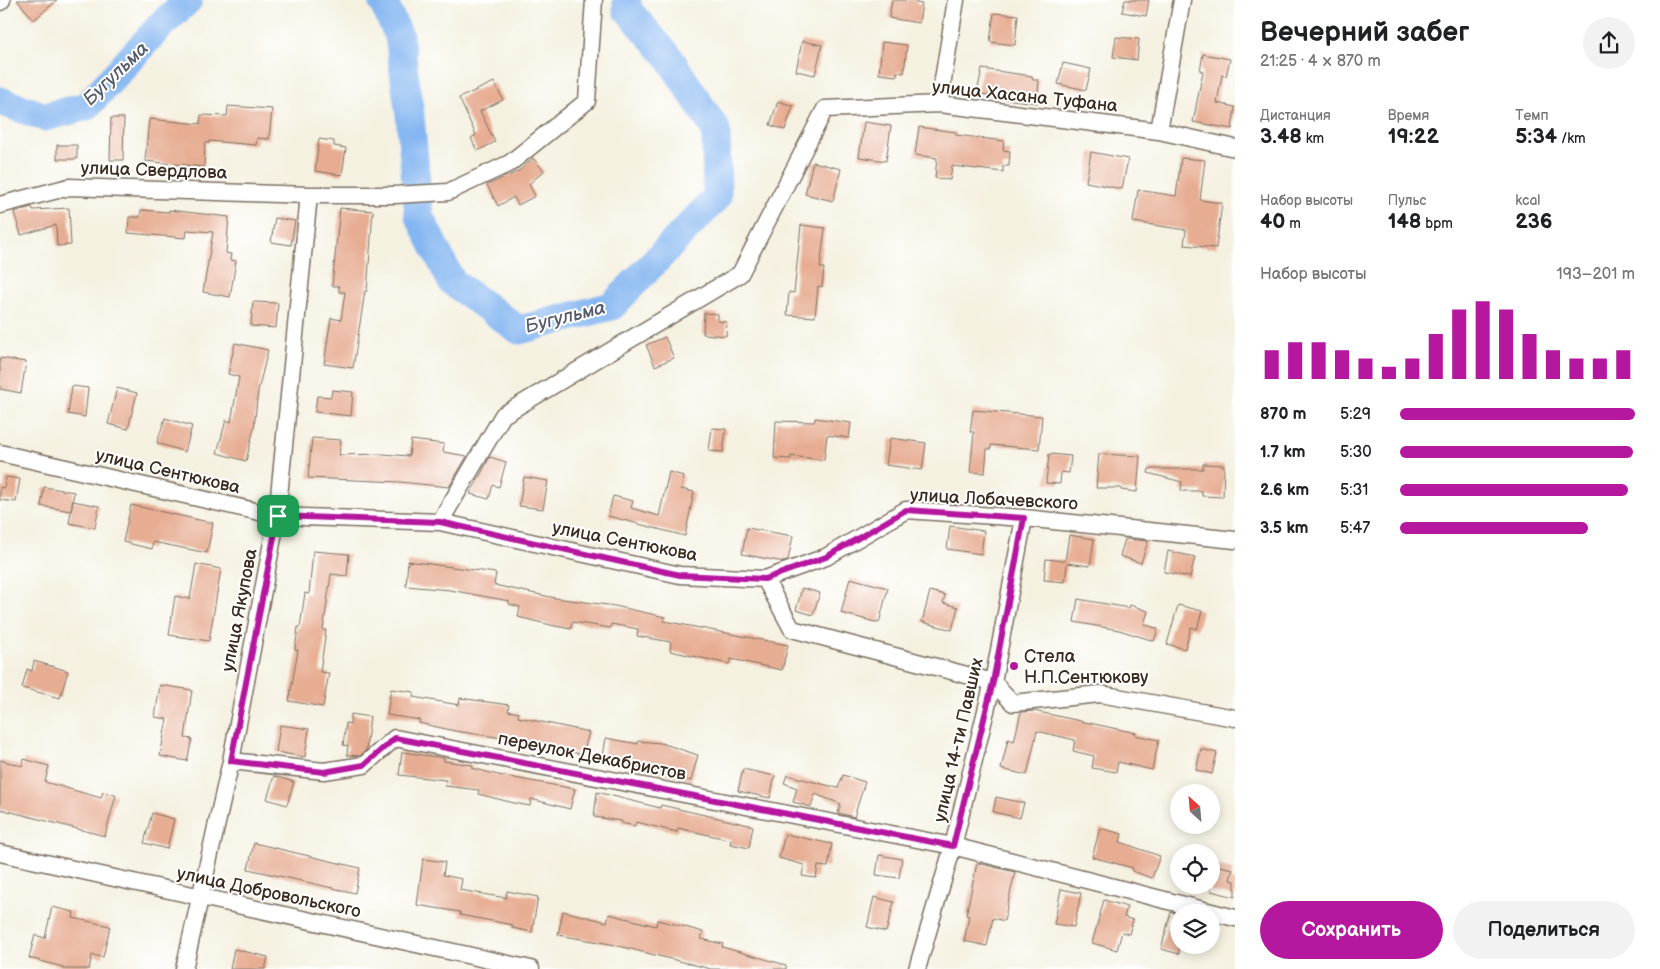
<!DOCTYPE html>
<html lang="ru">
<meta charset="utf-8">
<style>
:root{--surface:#fff;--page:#f2f2f2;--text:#202124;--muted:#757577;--accent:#b5179e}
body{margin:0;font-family:"Balsamiq Sans",sans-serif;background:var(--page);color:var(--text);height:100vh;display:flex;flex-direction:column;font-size:19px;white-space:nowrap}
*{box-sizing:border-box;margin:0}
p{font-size:16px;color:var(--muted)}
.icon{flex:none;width:28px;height:28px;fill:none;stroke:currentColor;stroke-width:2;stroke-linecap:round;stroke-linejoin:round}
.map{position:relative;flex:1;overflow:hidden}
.drawer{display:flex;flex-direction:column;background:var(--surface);width:425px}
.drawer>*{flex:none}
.needle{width:32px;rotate:334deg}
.buttons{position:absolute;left:1170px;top:784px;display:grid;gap:10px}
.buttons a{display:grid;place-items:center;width:50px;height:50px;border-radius:50%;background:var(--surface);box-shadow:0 2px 12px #0003;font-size:25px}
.pin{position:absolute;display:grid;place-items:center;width:42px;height:42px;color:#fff;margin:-21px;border-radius:10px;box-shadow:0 2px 8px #0006}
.round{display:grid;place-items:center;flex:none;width:52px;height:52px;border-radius:26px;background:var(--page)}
.headline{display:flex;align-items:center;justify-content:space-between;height:85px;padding:0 25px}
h1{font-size:28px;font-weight:700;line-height:38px}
.metrics{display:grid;grid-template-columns:repeat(3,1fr);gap:8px;height:85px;padding:5px 25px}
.metrics div{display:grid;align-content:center}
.metrics b{font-size:21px;font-weight:700}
.metrics small{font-size:14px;font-weight:400}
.metrics p{font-size:14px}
.chart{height:140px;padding:10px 25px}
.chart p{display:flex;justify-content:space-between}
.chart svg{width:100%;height:90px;margin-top:5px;stroke:var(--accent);stroke-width:6}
.cta{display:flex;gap:10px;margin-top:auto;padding:10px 25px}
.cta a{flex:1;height:58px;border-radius:30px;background:var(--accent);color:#fff;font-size:20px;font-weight:700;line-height:58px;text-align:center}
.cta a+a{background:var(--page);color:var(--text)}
ul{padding:0 25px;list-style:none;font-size:16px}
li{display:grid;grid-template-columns:80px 60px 1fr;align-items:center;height:38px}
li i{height:12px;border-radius:6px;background:var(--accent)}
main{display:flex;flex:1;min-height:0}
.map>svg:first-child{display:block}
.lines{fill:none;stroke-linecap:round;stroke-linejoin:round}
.river{stroke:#84b6f1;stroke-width:29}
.building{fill:#e7ad93}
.street-casing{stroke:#7c7062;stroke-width:19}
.street{stroke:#fff;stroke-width:16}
.route-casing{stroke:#fff;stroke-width:10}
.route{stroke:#b5179e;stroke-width:6}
.poi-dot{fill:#b5179e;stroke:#fff;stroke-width:2}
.labels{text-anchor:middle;stroke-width:4;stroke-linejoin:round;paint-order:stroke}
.street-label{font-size:18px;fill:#3b2a1e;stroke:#fff}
.poi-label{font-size:18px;fill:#3b2a1e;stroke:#fff;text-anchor:start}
.water-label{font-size:19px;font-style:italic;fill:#555b68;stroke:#fff}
</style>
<main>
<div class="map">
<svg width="1235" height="969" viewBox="0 0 1235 969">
<rect width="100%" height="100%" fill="#fff"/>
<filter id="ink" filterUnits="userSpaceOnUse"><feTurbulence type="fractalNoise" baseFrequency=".02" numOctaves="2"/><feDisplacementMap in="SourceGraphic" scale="10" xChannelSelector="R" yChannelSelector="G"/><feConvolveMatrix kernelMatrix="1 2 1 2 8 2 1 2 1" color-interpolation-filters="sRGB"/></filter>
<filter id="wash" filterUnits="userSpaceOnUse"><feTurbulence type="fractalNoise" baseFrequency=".0096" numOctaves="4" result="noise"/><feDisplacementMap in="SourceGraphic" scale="20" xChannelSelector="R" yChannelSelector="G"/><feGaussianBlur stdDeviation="1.12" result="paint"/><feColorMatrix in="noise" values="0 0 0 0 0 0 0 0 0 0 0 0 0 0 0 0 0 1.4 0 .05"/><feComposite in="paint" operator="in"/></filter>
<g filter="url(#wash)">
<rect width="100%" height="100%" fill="#f5f1e1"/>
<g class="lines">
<path class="river" d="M382,0L399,36L410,115L419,216L452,282L519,330L612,306L717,197L716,130L668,56L627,9V0
M0,101L45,117L87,106L160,26L188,0"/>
</g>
<g id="blocks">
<path class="building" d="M17,0H57L34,20Z
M892,0H916V3L922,4L919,23L889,18Z
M1125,0H1149L1146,16L1122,12Z
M994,13L1018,15L1015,45L990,42Z
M1116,37L1139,39L1137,60L1113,57Z
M802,41L822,45L815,75L796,71Z
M882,42L907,45L904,73L897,72V76L879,74Z
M1203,54L1230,59L1226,76L1222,75L1217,103L1235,107L1232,129L1193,122L1203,71H1200Z
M1063,63L1091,69L1086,90L1058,84Z
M982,69L1032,76L1033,80H1039L1037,103L1012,100L977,93Z
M494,82L503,100L480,111L495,142L477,151L471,138L476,135L459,98Z
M778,101L793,106L785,130L770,125Z
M228,106L272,109L269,139L257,138L256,145L209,141V143H205L204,167L145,161L149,119L200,124L201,115L227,116Z
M111,118H124L123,160H110Z
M864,122L891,126L886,161L859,157Z
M919,127L956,132V135L1004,141L1003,150L1010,151L1009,166H1003V172L952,166L950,180L935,178L937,158L915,155Z
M319,139L334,141V146L346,148L342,175L315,171Z
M57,145H77V159H57Z
M1091,152L1128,159L1122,189L1086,182Z
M533,158L544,171L529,184L535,196L518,205L514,197L498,206L487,185L519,171Z
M1181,158L1205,160L1200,200L1222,203L1216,248L1184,245L1186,230L1133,222L1138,190L1176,196Z
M813,162L841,169L833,201L805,194Z
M32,207L33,210L69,208L71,245L57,246L56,225L21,235L14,212Z
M340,208L373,211L367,291H365L353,368L324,364L331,318L341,320L345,292H339V286H332Z
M141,210L169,212V210L229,217L226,253L231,254L230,260L236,261L230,297L203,292L213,232L187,230L186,238L128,233L129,217H140Z
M275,218L295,221L291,245L271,242Z
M801,225L825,228L820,268H824L822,287L818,286L815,317L787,315L789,292L794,293Z
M253,302L278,303L276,328L251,326Z
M704,313L718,314V321L727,322L726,336L703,334Z
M665,337L674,358L655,366L646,345Z
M235,343L268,350L258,391L254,428L246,461L217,453L226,420L231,422L239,377L228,374Z
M0,358L26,362L21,393L0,389Z
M72,386L88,388L85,417L68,414Z
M117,388L137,393L128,429L108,424Z
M332,390L353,392L351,416L315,412L317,396L331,397Z
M973,410L1042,416L1039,449L991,445V449H987L985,473L970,472L974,432H970Z
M165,418L192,426L185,452L157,443Z
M815,418L851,423L849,438L827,435L824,460L791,456V459L774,458L776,421L814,422Z
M712,428L726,429L723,452L709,451Z
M312,438L341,440L339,455L382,454L409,456L411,440L444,444L443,452L467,456L449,487L400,482L308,478Z
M890,438L926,443L922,470L886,465Z
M1049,454L1071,456L1069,473L1061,472L1060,484L1046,483Z
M1099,454L1140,456L1137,492L1121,490V488H1096Z
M490,457L506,462L499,487L493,485L489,499L470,494Z
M1203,464L1224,465L1223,497L1202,496V491H1181L1182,482L1148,473L1149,469H1203Z
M669,472L684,476L681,489L694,492L685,536L608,516L613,496L633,501L631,508L659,516Z
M6,477L20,479L16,502L0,500V487L4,488Z
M524,477L548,481L543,509L519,506Z
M44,487L74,492L71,511L41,506Z
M73,501L99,506L95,528L69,523Z
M131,505L213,523L207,553L153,542L152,549L123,542Z
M950,526L984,531L981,554L947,549Z
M747,528L793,536L788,560L784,562L742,554Z
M1069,535L1094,539L1090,566L1067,563L1065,582L1044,580L1046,559L1065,561Z
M1125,539L1148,541L1141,563L1120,556Z
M313,551L349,554L347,576L331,574L323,630H326L320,672L329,673L323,707L289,701L298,650H295L298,627H300L305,593L309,594Z
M1168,551L1195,557L1190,577L1164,572Z
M408,561L496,573L494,585L555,598L615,606L665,617L664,621L788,645L782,670L731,659L729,664L670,651L671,642L637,636L638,629L611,624V628L572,622L571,629L555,626L518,617L520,607L509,604V601L450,590L406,586Z
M196,564L221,569L209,641L169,635L175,596L190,599Z
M850,578L888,588L879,623L841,613Z
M802,588L820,593L813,615L796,610Z
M930,591L945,595L943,603L958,607L952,630L922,622Z
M1078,599L1129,608L1130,605L1148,611L1144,624L1158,629L1154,641L1119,630L1074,622Z
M1178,605L1202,611L1197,629L1191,627L1185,649L1167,644Z
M34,661L68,671L60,698L22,688L27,669L32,671Z
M160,685L192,690L185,738L192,739L187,761L160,756L167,719L155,717Z
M391,689L414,692L413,697L459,705L460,698L509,705L508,711L519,713L518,717L589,732L583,754L551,749V751L529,746L530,742L455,731L419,723L420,720L387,715Z
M1034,711L1136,733L1135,735L1159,740L1152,770L1118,762L1116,772L1092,768L1094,756L1073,751L1075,740L1037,731L1027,775L1001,769L1008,739L1014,741L1021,712Z
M351,714L370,717L366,750L360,756L347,755L348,746L343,745L346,723L350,724Z
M280,725L309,729L305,757L276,752Z
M606,738L638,744V741L661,743L698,755L691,781L660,772L602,762Z
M1201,749L1217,753L1212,774L1196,770Z
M402,752L444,758V761L473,765L472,768L498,775L575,789L570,809L531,799L530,806L514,803L478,794L479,790L445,786L446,780L399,775Z
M24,759L49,766L45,782L101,798L103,792L116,795L105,836L0,809V760L22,766Z
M743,769L775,776L770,798L738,791Z
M787,775L838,788L843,775L865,782L854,817L838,813L841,804L815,794L811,807L793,802L797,788L784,783Z
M274,776L294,782L287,805L267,799Z
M597,792L660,808L661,805L753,826L749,848L730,844L731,840L678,828L677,832L636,822L635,826L621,823L622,821L594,817Z
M996,797L1024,803L1020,818L993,812Z
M152,813L174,819L167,849L144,843Z
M1100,828L1122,834L1120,842L1160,856L1152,878L1132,871L1133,868L1092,857Z
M785,834L832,844L828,867L818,866L816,878L802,876L804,865L779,858Z
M254,843L360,868L355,893L248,869Z
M879,855L902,859L899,878L876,875Z
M423,859L445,862L443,875L462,879L460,890L506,898L507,891L538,897L532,932L512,928L513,925L460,915V912L417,905Z
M977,863L1015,872L1004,921L993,918L987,946L964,941L969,916L966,915Z
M1211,864L1233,869L1230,880L1235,881V897L1211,891Z
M1061,889L1081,893L1074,927L1054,924Z
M874,897L894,902L886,932L867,927Z
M1104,900L1127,907L1124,917L1133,920L1129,934L1122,932L1117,950L1092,943Z
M52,907L74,912L73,918L110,926L103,957L92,955L89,969H62L63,967L29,958L35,935L45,938Z
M563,911L607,922L609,914L656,926L657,920L682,926L703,932L701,939L723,944L722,947L786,965V969H711L611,944L558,935Z
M1171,912L1179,914V954L1161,949Z
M234,949L268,957L265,969H230Z"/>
</g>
</g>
<g filter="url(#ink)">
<use href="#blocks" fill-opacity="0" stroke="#7c7062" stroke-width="1"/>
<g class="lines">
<defs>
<path id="street" d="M0,2L2,0
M939,104L956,0
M1159,131L1182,0
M0,205L69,187L309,195H394L448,192L510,163L587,101L594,0
M0,453L277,516L440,522L680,575L765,579L792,629L993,682L1013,703L1100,694L1235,718
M440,522L503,415L740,274L825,109L939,104L1159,131L1235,148
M765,579L826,557L906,510L1024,518L1235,540
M231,761L324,771L364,765L395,738L953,846L1235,918
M0,853L531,969
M184,969L231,761L277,516L309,195
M917,969L953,846L993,682L1024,518"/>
</defs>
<use href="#street" class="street-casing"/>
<use href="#street" class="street"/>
</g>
</g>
<g class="lines" filter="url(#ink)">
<defs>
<path id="route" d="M906,510L1024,518L993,682L953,846L395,738L364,765L324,772L231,761L278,516L440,522L680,575L765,579L826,557Z"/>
</defs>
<use href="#route" class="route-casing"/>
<use href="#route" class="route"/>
</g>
<circle class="poi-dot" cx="1014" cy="666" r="5"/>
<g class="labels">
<g class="street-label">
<text transform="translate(1025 96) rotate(6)" y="6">улица Хасана Туфана</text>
<text transform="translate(154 170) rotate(2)" y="6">улица Свердлова</text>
<text transform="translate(168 471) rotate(13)" y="6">улица Сентюкова</text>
<text transform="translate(994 499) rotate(3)" y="6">улица Лобачевского</text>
<text transform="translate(625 541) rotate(11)" y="6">улица Сентюкова</text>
<text transform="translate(239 610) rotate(-79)" y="6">улица Якупова</text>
<text transform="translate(958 740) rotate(-77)" y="6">улица 14-ти Павших</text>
<text transform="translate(592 756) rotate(11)" y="6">переулок Декабристов</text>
<text transform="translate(269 892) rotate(12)" y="6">улица Добровольского</text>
</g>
<g class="poi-label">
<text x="1024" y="662">Стела<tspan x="1024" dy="21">Н.П.Сентюкову</tspan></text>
</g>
<g class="water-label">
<text transform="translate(115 73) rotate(-44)" y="7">Бугульма</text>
<text transform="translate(565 316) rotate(-14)" y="7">Бугульма</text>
</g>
</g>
</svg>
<div class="buttons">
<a><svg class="needle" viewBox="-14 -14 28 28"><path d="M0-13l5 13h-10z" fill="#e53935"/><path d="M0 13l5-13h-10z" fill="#757577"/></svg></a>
<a><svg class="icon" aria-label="locate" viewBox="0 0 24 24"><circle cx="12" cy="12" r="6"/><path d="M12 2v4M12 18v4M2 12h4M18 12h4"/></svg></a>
<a><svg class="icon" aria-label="layers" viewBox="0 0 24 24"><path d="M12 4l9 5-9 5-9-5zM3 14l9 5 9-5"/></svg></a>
</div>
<div class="pin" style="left:278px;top:516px;background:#1e9e55"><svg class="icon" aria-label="arrive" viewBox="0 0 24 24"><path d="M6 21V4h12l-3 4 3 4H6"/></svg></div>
</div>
<section class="drawer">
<div class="headline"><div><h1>Вечерний забег</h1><p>21:25 · 4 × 870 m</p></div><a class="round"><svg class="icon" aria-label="share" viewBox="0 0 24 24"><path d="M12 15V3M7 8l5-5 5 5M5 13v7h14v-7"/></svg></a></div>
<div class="metrics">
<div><p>Дистанция</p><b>3.48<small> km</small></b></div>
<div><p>Время</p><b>19:22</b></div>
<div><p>Темп</p><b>5:34<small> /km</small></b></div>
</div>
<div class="metrics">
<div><p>Набор высоты</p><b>40<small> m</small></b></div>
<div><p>Пульс</p><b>148<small> bpm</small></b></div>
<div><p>kcal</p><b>236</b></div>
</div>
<div class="chart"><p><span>Набор высоты</span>193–201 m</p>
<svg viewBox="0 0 160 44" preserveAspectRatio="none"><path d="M5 44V30M15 44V26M25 44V26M35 44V30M45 44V34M55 44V38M65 44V34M75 44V22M85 44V10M95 44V6M105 44V10M115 44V22M125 44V30M135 44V34M145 44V34M155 44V30"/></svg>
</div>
<ul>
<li><b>870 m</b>5:29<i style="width:100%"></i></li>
<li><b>1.7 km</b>5:30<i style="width:99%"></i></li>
<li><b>2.6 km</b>5:31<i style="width:97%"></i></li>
<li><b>3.5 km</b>5:47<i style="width:80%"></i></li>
</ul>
<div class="cta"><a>Сохранить</a><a>Поделиться</a></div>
</section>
</main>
